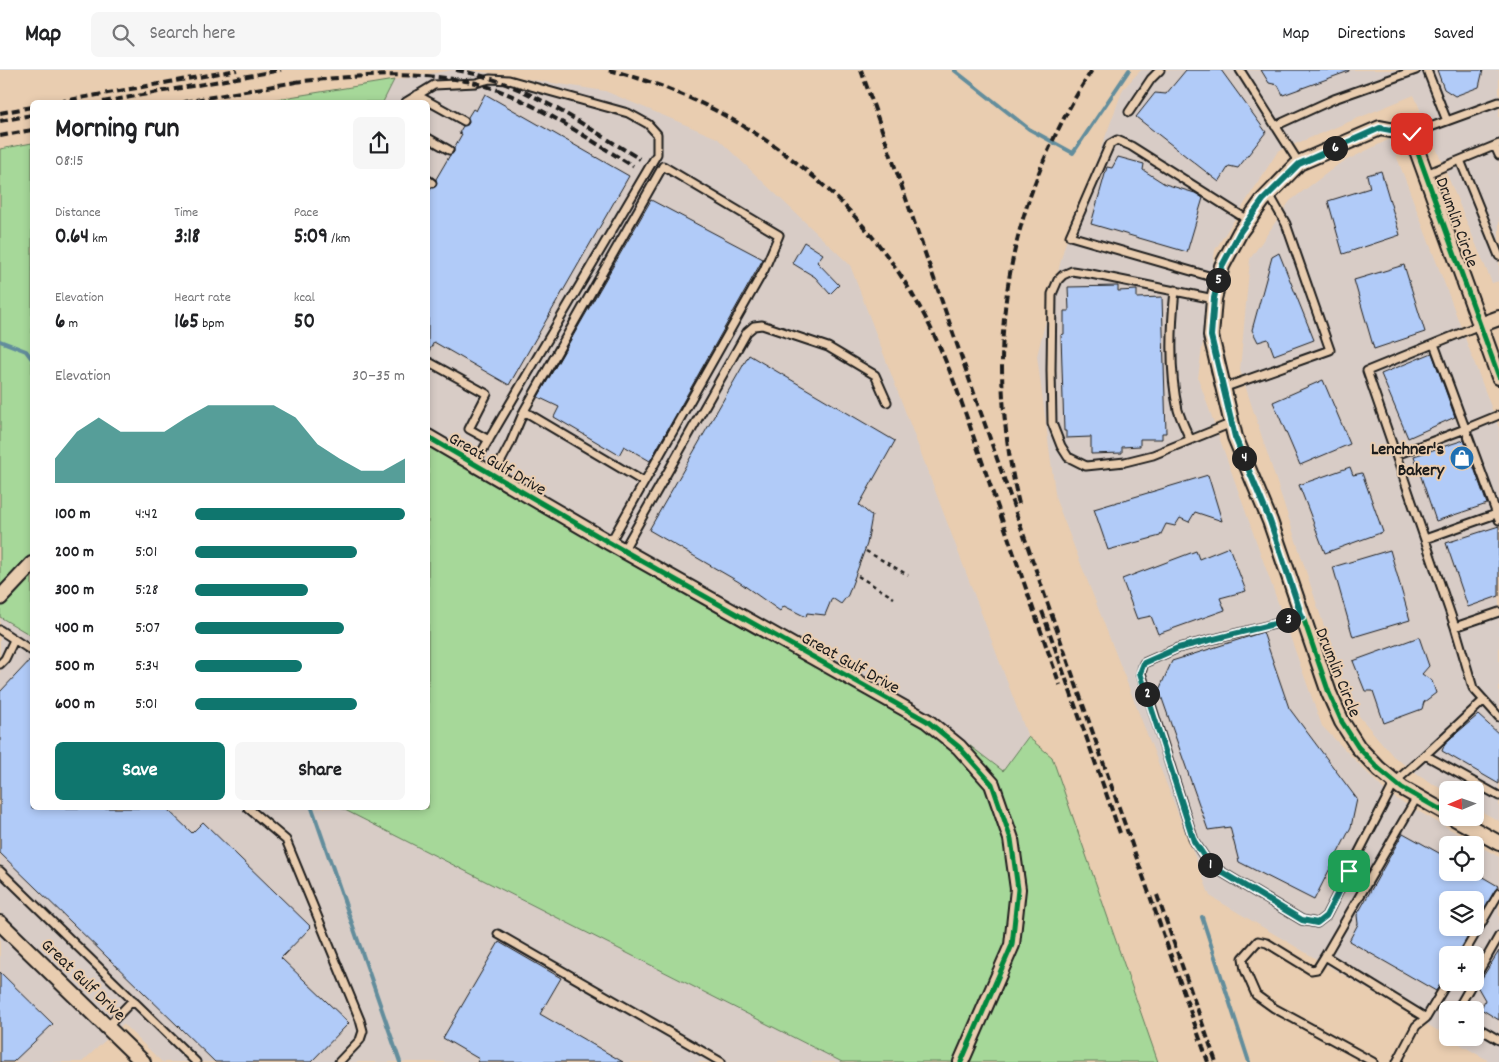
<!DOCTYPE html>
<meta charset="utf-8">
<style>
:root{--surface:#fff;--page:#f6f6f6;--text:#202124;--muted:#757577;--line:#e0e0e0;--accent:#0f766e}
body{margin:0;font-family:Dekko,sans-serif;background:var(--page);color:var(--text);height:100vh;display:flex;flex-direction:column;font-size:19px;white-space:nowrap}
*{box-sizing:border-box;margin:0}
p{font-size:16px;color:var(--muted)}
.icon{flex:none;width:28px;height:28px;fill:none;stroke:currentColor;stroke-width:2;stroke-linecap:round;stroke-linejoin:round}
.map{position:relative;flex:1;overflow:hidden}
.details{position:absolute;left:30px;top:30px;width:400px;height:710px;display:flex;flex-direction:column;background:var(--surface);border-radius:8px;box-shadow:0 2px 8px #0003}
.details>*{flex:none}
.needle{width:32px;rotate:268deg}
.controls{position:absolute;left:1439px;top:711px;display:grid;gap:10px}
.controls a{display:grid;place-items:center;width:45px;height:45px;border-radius:8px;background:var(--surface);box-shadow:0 2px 8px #0003;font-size:25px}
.pin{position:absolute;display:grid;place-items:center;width:42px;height:42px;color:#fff;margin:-21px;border-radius:10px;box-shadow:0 2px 8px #0006}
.km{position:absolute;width:25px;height:25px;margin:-12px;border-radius:50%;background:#222;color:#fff;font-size:14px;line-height:25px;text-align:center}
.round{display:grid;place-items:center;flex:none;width:52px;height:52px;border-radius:8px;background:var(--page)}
.head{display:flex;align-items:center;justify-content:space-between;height:85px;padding:0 25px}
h1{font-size:28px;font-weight:700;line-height:38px}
.stats{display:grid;grid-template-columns:repeat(3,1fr);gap:8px;height:85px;padding:5px 25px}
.stats div{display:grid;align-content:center}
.stats b{font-size:21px;font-weight:700}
.stats small{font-size:14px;font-weight:400}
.stats p{font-size:14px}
.chart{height:140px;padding:10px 25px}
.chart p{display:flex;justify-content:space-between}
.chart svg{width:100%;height:90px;margin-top:5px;fill:var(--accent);opacity:.7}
.cta{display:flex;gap:10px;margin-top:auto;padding:10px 25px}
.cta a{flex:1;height:58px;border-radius:8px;background:var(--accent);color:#fff;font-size:20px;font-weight:700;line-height:58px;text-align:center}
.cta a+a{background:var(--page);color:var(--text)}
ul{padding:0 25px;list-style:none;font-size:16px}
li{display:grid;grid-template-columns:80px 60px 1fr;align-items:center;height:38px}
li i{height:12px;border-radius:6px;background:var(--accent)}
header{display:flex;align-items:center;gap:30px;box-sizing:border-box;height:70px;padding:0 25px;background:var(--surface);border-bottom:1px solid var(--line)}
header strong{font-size:24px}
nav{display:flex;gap:28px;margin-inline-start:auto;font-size:18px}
.search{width:350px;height:45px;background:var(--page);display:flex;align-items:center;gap:12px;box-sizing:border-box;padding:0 18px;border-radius:8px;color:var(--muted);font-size:19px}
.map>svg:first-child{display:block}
.built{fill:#d8ccc6;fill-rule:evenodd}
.green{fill:#a6d899;stroke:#617a5a}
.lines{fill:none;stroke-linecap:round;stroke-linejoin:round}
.stream{stroke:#628d9c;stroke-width:4}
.building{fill:#b1cbf8;stroke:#1c1c1c}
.service-casing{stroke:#1c1c1c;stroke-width:11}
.minor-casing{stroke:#1c1c1c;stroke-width:18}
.path{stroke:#1c1c1c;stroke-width:2.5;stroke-dasharray:4 4;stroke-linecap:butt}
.service{stroke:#e9cdb0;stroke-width:7}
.minor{stroke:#e9cdb0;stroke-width:14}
.rail{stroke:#1c1c1c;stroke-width:4;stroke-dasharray:8 4;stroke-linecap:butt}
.cycleway-casing{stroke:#e9cdb0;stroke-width:8}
.cycleway{stroke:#00873e;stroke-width:5}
.route-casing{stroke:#fff;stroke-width:10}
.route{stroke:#0f766e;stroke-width:6}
.labels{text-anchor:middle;stroke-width:4;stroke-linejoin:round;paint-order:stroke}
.street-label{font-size:18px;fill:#1c1c1c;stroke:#e9cdb0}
.poi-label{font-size:18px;font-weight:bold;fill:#1c1c1c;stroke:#e9cdb0;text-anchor:end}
</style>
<header>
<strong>Map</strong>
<div class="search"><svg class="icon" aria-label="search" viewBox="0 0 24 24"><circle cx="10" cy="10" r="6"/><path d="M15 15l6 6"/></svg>Search here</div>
<nav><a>Map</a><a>Directions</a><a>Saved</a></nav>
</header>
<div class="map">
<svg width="1499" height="992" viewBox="0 0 1499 992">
<rect width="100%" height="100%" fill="#e9cdb0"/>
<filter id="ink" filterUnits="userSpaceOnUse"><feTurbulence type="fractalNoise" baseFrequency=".02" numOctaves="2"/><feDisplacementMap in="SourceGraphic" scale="10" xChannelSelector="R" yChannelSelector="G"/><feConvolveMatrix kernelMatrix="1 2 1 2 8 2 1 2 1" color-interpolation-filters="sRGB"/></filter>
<g filter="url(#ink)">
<path class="built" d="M452,0H468L605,21L717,68L850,195L1028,667L1003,701L935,649L428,360V32H383L394,10Z
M1141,0H1499V211L1492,213L1414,25L1278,81L1215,180L1198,308L1322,656L1388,724L1499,787V992H1491L1449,968H1475V940H1448L1447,966L1210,826L1056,430L1037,286L1064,178L1123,19ZM1448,775H1475V802H1448ZM1448,830H1475V858H1448ZM1448,885H1475V912H1448Z
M1390,69L1499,358V751L1475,738V720H1448L1447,722L1419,706L1393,686L1359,646L1340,605L1240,300L1250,189L1290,131L1339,94Z
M0,547L32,566V738H341L842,992H162L123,954L82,992H0Z"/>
<path class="green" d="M394,10L383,32H259Z
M32,73V566L0,547V79Z
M428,360L935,649L1003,701L1028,667L1052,687L1158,992H842L341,738H428Z"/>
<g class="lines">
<path class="stream" d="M954,0L1029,59L1073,83L1129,0
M0,271L26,281L32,289
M312,738L400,992
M1202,847L1249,992"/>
</g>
<path class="building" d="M1186,0H1221L1266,62L1238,98L1229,96L1219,112L1136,47L1155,23L1166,24Z
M1261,0H1349V1L1283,25L1278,15L1269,13Z
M1437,0H1483L1479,17L1455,26L1444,19Z
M485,24L629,106L509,315L434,272L428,283V124L431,118L436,116V109L450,85L454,82V78L462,64L459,63L463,56L468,54V47L473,39L476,41Z
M1118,87L1144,94L1143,100L1165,114L1195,123L1203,128L1187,182L1091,154L1107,97L1112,98Z
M1381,101L1400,165L1343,184L1328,131L1370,118L1367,105Z
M651,130L763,189L650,391L624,376L619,385L554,347L559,337L538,327Z
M804,172L823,184L817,192L839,215L830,224L815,207L792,193Z
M1279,183L1314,270L1274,285L1268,269L1258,272L1252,260L1272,187Z
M1404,195L1425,262L1374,279L1354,210Z
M1118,216V221L1137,220V228L1162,227L1166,363H1162V369H1140V376L1122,377V383L1091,384V367L1066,368V361H1064L1061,265L1064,264V241H1069L1068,217Z
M1432,283L1455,347L1408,368L1381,304Z
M749,285L895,371L859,435L872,446L867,474L848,525L841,534L832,528L825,545L807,543L806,547L784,536L780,541L739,512L649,460Z
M1323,310L1350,374L1300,395L1273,332Z
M1464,370L1487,434L1436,451L1414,386Z
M1350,397L1353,405L1362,403L1383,462L1325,483L1299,415Z
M1208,405L1222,451L1195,442L1189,452L1180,448L1175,456L1166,454L1160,466L1108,480L1094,439Z
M1499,456V526L1468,537L1446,473Z
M1229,477L1246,521L1220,528L1225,540L1158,564L1151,546L1137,549L1122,509L1196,481L1199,489Z
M1390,480L1410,550L1353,567L1333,497Z
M1263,562L1289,638L1357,729L1351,757L1314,830L1239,792L1230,757L1208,760L1159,620L1172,591Z
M1419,567L1429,596L1422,604L1432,611L1436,623L1424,632L1422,639L1384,653L1373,621H1365L1353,591Z
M32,588V738H166L192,763L203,752L311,857L281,888L349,953L311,992H215L0,783V622Z
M1478,645L1499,664V714L1442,681L1445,673Z
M1403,763L1448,788V802H1474L1498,816L1475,854V830H1448V858H1473L1458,885H1448V904L1436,921L1349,871L1358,854L1357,845Z
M499,872L561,908L540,944L623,992H477L479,989L443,968Z
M1499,881V950L1481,939L1485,930L1477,916Z
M0,902L53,954L13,992H0Z"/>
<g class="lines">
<defs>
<path id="service" d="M1240,0L1299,93
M1427,0L1447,51
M417,25L464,51
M406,32L434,15L476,13L490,9L509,10L628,43L648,54L657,64V84L474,395
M1129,42L1151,9L1160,0
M1275,56L1334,29L1416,0
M1411,64L1499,32
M428,68L449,80
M1495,76L1499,85
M1460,90L1499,186
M1426,104L1499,74
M428,110L432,113
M1219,209L1070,166L1110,74L1117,70L1131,76L1248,150
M1175,220C1171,259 1169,301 1178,340C1181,350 1186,360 1190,369
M1214,229L1091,204L1072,201L1063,205L1058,210L1052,224L1051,300L1052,353L1061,376L1068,387L1086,396L1125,392L1153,385L1232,353
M1480,255L1367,301L1455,557L1499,542
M1434,274L1499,450
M429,292L487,324L469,359L489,370
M1223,318L1330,280L1286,154L1269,124
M524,341L644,412
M1396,385L1465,359L1499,345
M493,406L510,374L524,341L663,96L779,165L764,200L610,473
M1425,469L1499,443
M623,481L747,262L754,256L762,255L828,277L875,305L887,332
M1303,547L1178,578L1144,593L1141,603L1194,771L1210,795L1302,850L1317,853L1326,846L1395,712L1425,685
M1455,557L1473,618L1499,647
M0,560L32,581
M0,594L5,589L14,570
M1484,630L1425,685L1499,726
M1417,727L1325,886L1426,948L1448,911
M248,738L286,770L360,950L363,961L360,970L339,992
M0,801L196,992
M498,864L721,992
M1463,885L1499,823
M1325,886L1317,899L1311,900L1267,873L1258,871L1243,888L1245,900L1256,925L1274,938L1373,992
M1475,908L1499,866
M1457,940L1473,912
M1475,956L1499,970
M107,957L133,930
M1397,992L1416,956L1426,948"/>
<path id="minor" d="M1480,255L1499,248
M428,367L610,473L927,651L959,677L992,714L1011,769L1018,819L1012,875L961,992
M0,528L32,494
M1448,744L1402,718L1379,699L1358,677L1342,652L1329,623L1270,451L1235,367L1211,266L1214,229L1222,196L1240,162L1263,130L1299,93L1380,58L1411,64L1499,307
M1454,748L1499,773
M0,853L143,992"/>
</defs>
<use href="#service" class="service-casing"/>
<use href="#minor" class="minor-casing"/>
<path class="path" d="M866,481L908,505
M858,506L894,528"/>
<use href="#service" class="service"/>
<use href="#minor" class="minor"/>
<path class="rail" d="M456,0C524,11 582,55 640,89
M609,0C734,31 851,116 915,229C946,281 964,340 984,397C1009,470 1034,542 1060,615
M861,0L1208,992
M294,12C353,6 418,0 476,13C529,27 586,68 633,96
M58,32L237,0
M103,32L281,0
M184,32L301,11
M0,43L32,37
M0,51L32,45
M0,66L32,60
M1019,434C982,277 1005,136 1092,0
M1042,541L1120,763
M1157,825L1216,992"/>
<defs>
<path id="cycleway" d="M428,367L610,473L927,651L959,677L992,714L1011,769L1018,819L1012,875L961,992
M1448,744L1402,718L1379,699L1358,677L1342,652L1329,623L1270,451L1235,367L1211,266L1214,229L1222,196L1240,162L1263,130L1299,93L1380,58L1411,64L1499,307"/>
</defs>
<use href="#cycleway" class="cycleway-casing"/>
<use href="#cycleway" class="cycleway"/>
</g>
</g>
<g class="lines" filter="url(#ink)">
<defs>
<path id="route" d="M1349,801L1326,846L1317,853L1302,850L1210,795L1194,771L1140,603L1144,593L1178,578L1302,547L1270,451L1235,367L1211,266L1214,228L1222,196L1240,162L1263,130L1299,94L1380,58L1412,64"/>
</defs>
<use href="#route" class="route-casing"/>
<use href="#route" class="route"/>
</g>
<defs>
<symbol id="shop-disc" viewBox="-11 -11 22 22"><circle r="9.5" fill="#1f6fb2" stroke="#e9cdb0"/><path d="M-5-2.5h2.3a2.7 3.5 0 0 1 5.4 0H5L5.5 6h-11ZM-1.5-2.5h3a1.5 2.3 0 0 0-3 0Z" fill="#fff"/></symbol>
</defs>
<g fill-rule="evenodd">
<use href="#shop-disc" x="1448" y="374" width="28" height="28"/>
</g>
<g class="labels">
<g class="street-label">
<text transform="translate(1458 152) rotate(70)" y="6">Drumlin Circle</text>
<text transform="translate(498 393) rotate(30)" y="6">Great Gulf Drive</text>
<text transform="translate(851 592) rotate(29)" y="6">Great Gulf Drive</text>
<text transform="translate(1339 602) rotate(68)" y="6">Drumlin Circle</text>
<text transform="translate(84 909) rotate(44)" y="6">Great Gulf Drive</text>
</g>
<g class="poi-label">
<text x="1444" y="384">Lenchner's<tspan x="1444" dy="21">Bakery</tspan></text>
</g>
</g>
</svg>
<div class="controls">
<a><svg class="needle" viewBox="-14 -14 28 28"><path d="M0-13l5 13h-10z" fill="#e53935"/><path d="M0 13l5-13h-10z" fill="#757577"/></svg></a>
<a><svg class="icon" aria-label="locate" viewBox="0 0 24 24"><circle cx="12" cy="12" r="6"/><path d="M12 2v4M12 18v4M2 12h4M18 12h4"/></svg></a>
<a><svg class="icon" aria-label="layers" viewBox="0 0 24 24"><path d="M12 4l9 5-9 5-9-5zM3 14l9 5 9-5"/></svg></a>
<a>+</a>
<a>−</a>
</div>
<div class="pin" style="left:1349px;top:801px;background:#1e9e55"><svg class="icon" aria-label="arrive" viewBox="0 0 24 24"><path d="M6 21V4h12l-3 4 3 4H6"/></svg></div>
<div class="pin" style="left:1412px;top:64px;background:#d93025"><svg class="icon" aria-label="check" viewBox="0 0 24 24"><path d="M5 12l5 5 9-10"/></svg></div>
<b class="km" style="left:1210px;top:795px">1</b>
<b class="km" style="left:1147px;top:624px">2</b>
<b class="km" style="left:1288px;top:550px">3</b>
<b class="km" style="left:1244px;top:388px">4</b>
<b class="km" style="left:1218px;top:210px">5</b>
<b class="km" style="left:1335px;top:78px">6</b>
<section class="details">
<div class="head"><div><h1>Morning run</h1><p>08:15</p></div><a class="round"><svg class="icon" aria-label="share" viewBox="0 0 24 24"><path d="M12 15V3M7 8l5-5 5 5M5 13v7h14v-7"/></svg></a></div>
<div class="stats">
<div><p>Distance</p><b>0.64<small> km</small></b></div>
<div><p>Time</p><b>3:18</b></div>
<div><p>Pace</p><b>5:09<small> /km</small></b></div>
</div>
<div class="stats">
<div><p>Elevation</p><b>6<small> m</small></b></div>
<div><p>Heart rate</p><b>165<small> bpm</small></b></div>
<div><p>kcal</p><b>50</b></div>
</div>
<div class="chart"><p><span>Elevation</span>30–35 m</p>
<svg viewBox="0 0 160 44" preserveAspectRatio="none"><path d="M0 44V32L10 19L20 12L30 19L40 19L50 19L60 12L70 6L80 6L90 6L100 6L110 12L120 25L130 32L140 38L150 38L160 32V44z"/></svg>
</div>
<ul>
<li><b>100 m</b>4:42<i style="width:100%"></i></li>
<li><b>200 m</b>5:01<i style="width:77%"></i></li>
<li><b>300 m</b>5:28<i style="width:54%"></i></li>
<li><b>400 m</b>5:07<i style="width:71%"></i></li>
<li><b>500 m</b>5:34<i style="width:51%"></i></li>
<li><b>600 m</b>5:01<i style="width:77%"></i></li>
</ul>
<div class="cta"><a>Save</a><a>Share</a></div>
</section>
</div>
